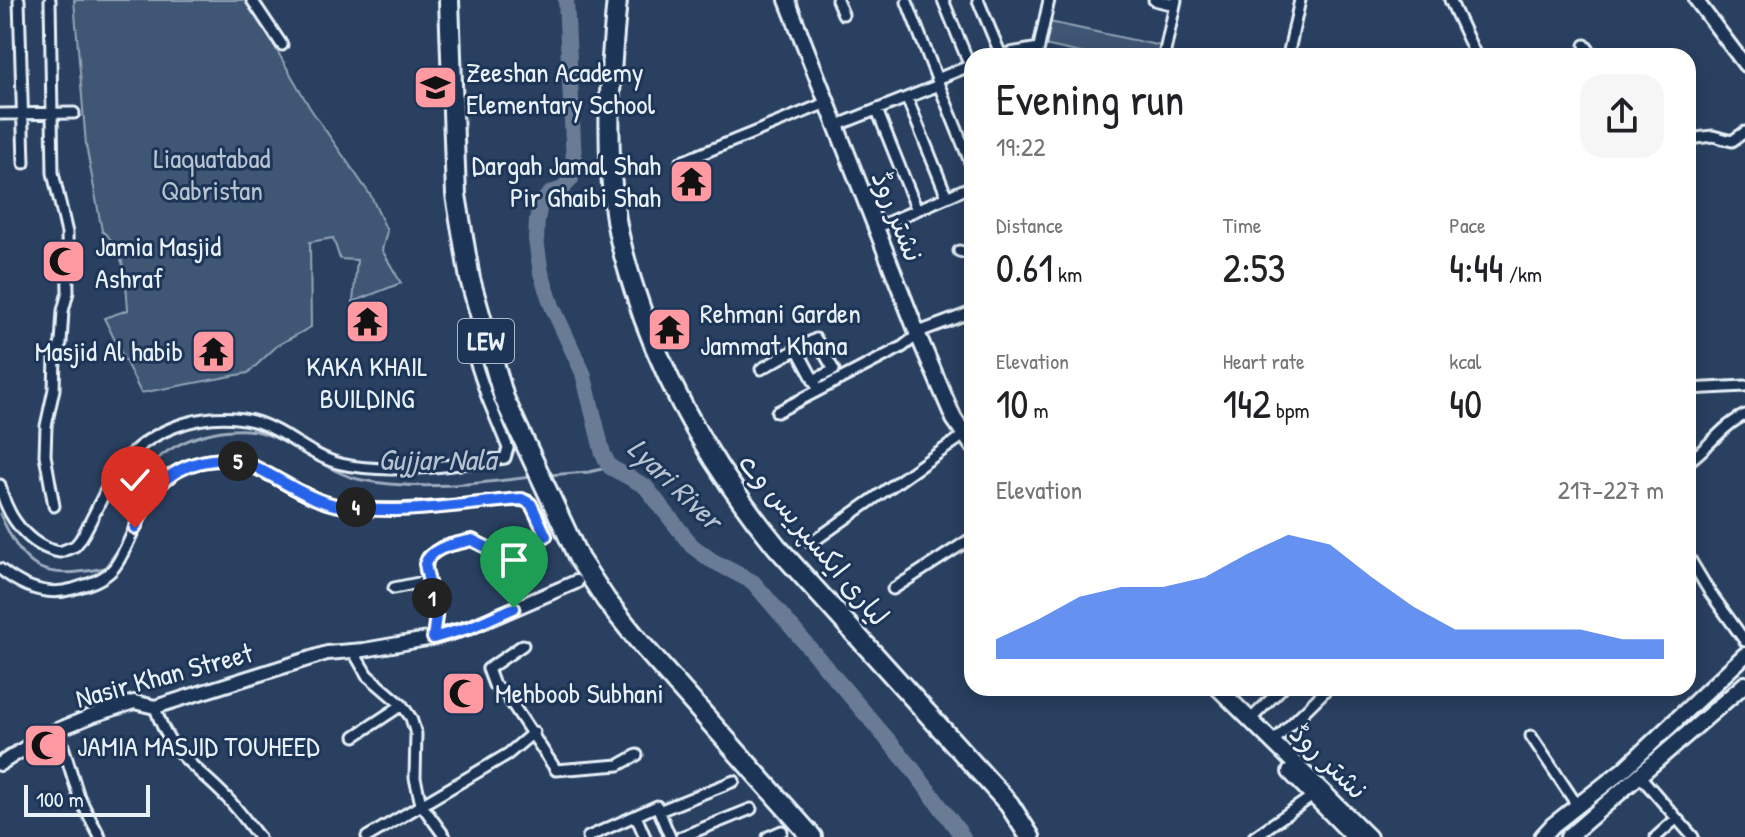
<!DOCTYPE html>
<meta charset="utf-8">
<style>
:root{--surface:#fff;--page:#f6f6f6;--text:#202124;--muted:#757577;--accent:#2563eb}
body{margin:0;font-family:"Patrick Hand","Playpen Sans Arabic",sans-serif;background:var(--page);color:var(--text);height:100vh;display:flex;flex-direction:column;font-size:30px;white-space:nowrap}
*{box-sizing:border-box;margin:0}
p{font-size:26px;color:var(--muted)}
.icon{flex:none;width:44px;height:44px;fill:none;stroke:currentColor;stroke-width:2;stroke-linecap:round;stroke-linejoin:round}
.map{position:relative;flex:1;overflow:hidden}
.drawer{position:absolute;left:964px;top:48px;width:732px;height:648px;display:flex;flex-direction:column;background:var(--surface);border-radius:24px;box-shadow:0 4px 20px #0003}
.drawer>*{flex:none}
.scale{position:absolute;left:24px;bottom:20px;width:126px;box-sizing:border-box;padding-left:8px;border:4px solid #e8f1f8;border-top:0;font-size:22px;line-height:28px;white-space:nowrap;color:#e8f1f8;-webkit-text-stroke:6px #1d3557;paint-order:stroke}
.pin{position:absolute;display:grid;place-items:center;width:68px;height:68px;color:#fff;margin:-82px -34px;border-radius:50% 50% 50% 0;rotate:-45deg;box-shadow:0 0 8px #0007}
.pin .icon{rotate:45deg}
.km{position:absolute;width:40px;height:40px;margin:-20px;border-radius:50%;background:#222;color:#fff;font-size:22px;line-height:40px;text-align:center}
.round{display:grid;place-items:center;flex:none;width:84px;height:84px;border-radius:24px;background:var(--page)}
.headline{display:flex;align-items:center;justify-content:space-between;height:136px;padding:0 32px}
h1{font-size:44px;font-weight:600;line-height:60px}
.metrics{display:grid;grid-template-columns:repeat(3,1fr);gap:12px;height:136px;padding:8px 32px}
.metrics div{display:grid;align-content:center}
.metrics b{font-size:40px;font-weight:600}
.metrics small{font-size:22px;font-weight:400}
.metrics p{font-size:22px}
.chart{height:224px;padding:16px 32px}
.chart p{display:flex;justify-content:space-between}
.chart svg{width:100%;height:144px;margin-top:8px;fill:var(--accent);opacity:.7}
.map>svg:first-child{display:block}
.green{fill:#415774;stroke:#94a4b6;stroke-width:2}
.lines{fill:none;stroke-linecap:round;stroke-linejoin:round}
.stream{stroke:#9dabbd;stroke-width:3}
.river{stroke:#6b7c95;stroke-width:16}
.minor-casing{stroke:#e8f1f8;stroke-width:15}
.tertiary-casing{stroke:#e8f1f8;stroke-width:18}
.primary-casing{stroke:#e8f1f8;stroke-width:20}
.motorway-casing{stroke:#e8f1f8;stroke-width:24}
.minor{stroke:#1d3557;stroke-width:9}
.tertiary{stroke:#1d3557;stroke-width:12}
.primary{stroke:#1d3557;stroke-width:14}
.motorway{stroke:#1d3557;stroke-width:18}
.route-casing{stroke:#fff;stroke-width:16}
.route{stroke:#2563eb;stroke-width:10}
.labels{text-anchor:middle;stroke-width:6;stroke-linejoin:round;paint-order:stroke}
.shield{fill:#1d3557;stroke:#abb9c8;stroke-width:2}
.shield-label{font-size:26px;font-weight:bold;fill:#e8f1f8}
.poi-label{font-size:28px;fill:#e8f1f8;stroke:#1d3557;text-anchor:start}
.park-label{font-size:28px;fill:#b6c3d0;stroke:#1d3557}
.street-label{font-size:28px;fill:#e8f1f8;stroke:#1d3557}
.water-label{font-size:30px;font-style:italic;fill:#b6c2d0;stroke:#1d3557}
</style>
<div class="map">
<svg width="1745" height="837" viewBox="0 0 1745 837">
<rect width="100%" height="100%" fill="#294061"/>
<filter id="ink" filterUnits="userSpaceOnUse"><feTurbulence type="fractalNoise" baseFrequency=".0125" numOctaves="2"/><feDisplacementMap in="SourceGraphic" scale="16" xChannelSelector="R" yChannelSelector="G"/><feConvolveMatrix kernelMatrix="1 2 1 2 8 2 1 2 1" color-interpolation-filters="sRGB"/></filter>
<g filter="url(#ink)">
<path class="green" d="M74,0H244L256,14L310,108L371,196L387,231L382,250L401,283L353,302L357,260L340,259L333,238L310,242L311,327L278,345L248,373L141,393L104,318L128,310C126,282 126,249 102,231L86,145Z
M1045,21L1166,47L1164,56H1094L1040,44Z"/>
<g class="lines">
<path class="stream" d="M547,475L589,472L610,467
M0,514C26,572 42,580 105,568L124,542
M130,528C135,511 141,478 152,465C175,437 235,421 269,435C298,446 333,475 362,480C417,491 477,484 531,477"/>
<path class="river" d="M566,0L574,162L571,179L562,189L551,193L540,204L537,220L536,240L541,273L552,306L583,373L603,454L610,467L645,486L692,546L711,560L753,582L911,767L963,837"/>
<defs>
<path id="minor" d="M19,0L24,163
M50,0L53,173L67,233L68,292L63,311L61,343L55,358L54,389L46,426L45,455L54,506
M252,0L282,45
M837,0L843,14
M943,0L970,66
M978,0L1000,53
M1154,0L1175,5
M1450,0L1476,56
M907,2L937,79
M1585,45L1594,56
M993,56L1039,48
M1037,56L1049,0
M1164,56L1176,0
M1288,56L1300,0
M939,85L972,167
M907,98L947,197
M877,110L917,210
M0,114L74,113
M843,123L939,85L937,79L972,65
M1688,139L1713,136L1732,141L1745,132
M681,162L826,103
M882,225L972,186
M959,251L972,254
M761,369L797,349
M813,380L834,370L816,339L797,349L819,390
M1688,389L1745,386
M777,412L902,347L924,330L972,312
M1688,462C1708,448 1723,425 1745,415
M0,485C6,515 28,547 60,552L75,546L80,540C93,519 102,496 114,475C141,431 204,408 253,421C285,430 309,456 341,464C388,475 457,465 505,458L508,448L487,397L470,346
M811,543L964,435
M1688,556L1709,591L1745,641
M0,569C21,586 46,597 73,589C85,585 101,581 111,571C118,565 122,554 127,545C141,515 154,478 188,466C253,443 285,498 342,506C398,513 456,505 512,500L528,501L538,516L546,536L492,550L472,540L442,547L428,557L426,571L436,616L433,638
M394,588L428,581
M893,589L972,538
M523,645L488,669L494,685L505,693L556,770L619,765L637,755
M353,651L367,675L402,705L411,718L416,734L415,778L421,804L445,837
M155,707C170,756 195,764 227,798C239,810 248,824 259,837
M1250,720L1282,688
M58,730L79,797L100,837
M355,736L402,705
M1531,736L1577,805
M1273,742L1328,688
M1639,775L1693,837
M659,811L734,781
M636,816L645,837
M367,837L508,754L534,732
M588,837L657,806L670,837
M681,837L751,809
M768,837L782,831
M1254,837L1317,793
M1656,837L1676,819"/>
<path id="tertiary" d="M1696,0L1745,65
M0,764L47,734L94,715L134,702L155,707L327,653L364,650L433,638L471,627L576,582"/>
<path id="primary" d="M787,0L918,335L954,419L972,445
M1218,688L1369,837
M1290,772L1354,837
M1542,837L1553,825L1623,770L1745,655
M1568,837L1745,684"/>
<path id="motorway" d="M449,0L456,195L470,279L504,398L579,559L606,600L642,645L812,837
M617,0C610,71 605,141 615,212C618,238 626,264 634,289C664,385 713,469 777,547L1009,804L1030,837"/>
</defs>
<use href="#minor" class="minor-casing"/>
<use href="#tertiary" class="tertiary-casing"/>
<use href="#primary" class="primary-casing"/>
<use href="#motorway" class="motorway-casing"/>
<use href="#minor" class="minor"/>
<use href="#tertiary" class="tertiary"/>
<use href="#primary" class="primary"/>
<use href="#motorway" class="motorway"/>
</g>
</g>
<g class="lines" filter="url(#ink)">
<defs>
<path id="route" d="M135,528C139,519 143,509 148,500C170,464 217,450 255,467C282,480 309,500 339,506C398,517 463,503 522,499L531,504L546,536L492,550L472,540C456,544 432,546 425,564L436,616L433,638L471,627L514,608"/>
</defs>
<use href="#route" class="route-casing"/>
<use href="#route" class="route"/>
</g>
<defs>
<symbol id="school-square" viewBox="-11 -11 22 22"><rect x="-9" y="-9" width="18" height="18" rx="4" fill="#ff9aa2" stroke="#1d3557"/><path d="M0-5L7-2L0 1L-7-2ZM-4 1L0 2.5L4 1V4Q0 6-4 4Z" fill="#111"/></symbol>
<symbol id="temple-square" viewBox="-11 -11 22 22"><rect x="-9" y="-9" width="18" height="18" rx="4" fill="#ff9aa2" stroke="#1d3557"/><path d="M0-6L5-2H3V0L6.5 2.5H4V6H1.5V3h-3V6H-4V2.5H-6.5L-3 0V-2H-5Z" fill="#111"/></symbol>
<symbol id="mosque-square" viewBox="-11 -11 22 22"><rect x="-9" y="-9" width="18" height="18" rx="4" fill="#ff9aa2" stroke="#1d3557"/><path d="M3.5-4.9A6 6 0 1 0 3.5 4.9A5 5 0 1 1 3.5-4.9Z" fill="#111"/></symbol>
</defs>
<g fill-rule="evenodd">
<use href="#school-square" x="410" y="62" width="51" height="51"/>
<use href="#temple-square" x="666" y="156" width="51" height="51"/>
<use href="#mosque-square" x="38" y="236" width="51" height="51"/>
<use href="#temple-square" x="342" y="296" width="51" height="51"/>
<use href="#temple-square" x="644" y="304" width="51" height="51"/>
<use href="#temple-square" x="188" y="326" width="51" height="51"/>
<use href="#mosque-square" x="438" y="668" width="51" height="51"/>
<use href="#mosque-square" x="20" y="720" width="51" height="51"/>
</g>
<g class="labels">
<rect class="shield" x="458" y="319" width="56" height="44" rx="6"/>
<g class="shield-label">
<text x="486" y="350">LEW</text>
</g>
<g class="poi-label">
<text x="466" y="82">Zeeshan Academy<tspan x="466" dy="32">Elementary School</tspan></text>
<text x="661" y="175" text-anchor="end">Dargah Jamal Shah<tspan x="661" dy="32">Pir Ghaibi Shah</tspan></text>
<text x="95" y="256">Jamia Masjid<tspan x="95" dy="32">Ashraf</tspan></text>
<text x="700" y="323">Rehmani Garden<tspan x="700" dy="32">Jammat Khana</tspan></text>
<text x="183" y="361" text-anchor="end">Masjid Al habib</text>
<text x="367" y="376" text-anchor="middle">KAKA KHAIL<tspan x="367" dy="32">BUILDING</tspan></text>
<text x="495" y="703">Mehboob Subhani</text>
<text x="77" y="756">JAMIA MASJID TOUHEED</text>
</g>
<g class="park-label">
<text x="212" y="168">Liaquatabad<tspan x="212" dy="32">Qabristan</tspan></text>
</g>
<g class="street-label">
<text transform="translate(898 216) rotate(68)" y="10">نشتر روڈ</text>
<text transform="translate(814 539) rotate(50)" y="10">لیاری ایکسپریس وے</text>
<text transform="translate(164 675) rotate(-15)" y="10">Nasir Khan Street</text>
<text transform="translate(1329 761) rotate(44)" y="10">نشتر روڈ</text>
</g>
<g class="water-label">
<text x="437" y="470">Gujjar Nala</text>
<text transform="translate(675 484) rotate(44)" y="10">Lyari River</text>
</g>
</g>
</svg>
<div class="scale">100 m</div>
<div class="pin" style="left:514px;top:608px;background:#1e9e55"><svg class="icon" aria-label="arrive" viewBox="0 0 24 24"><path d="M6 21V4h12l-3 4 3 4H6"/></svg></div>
<div class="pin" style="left:135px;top:528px;background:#d93025"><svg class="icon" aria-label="check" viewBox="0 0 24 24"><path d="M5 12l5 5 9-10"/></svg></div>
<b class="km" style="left:432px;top:598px">1</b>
<b class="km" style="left:356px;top:507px">4</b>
<b class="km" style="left:238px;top:461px">5</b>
<section class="drawer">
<div class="headline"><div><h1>Evening run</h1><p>19:22</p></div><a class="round"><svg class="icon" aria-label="share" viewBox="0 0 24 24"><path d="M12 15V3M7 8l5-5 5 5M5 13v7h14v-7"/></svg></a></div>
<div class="metrics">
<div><p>Distance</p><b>0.61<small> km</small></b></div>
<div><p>Time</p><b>2:53</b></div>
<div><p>Pace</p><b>4:44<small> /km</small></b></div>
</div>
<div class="metrics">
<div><p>Elevation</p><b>10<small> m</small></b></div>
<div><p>Heart rate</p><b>142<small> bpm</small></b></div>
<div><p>kcal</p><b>40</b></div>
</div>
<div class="chart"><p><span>Elevation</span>217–227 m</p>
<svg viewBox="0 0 160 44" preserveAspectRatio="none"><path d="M0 44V38L10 32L20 25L30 22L40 22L50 19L60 12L70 6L80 9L90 19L100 28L110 35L120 35L130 35L140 35L150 38L160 38V44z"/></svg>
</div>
</section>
</div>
